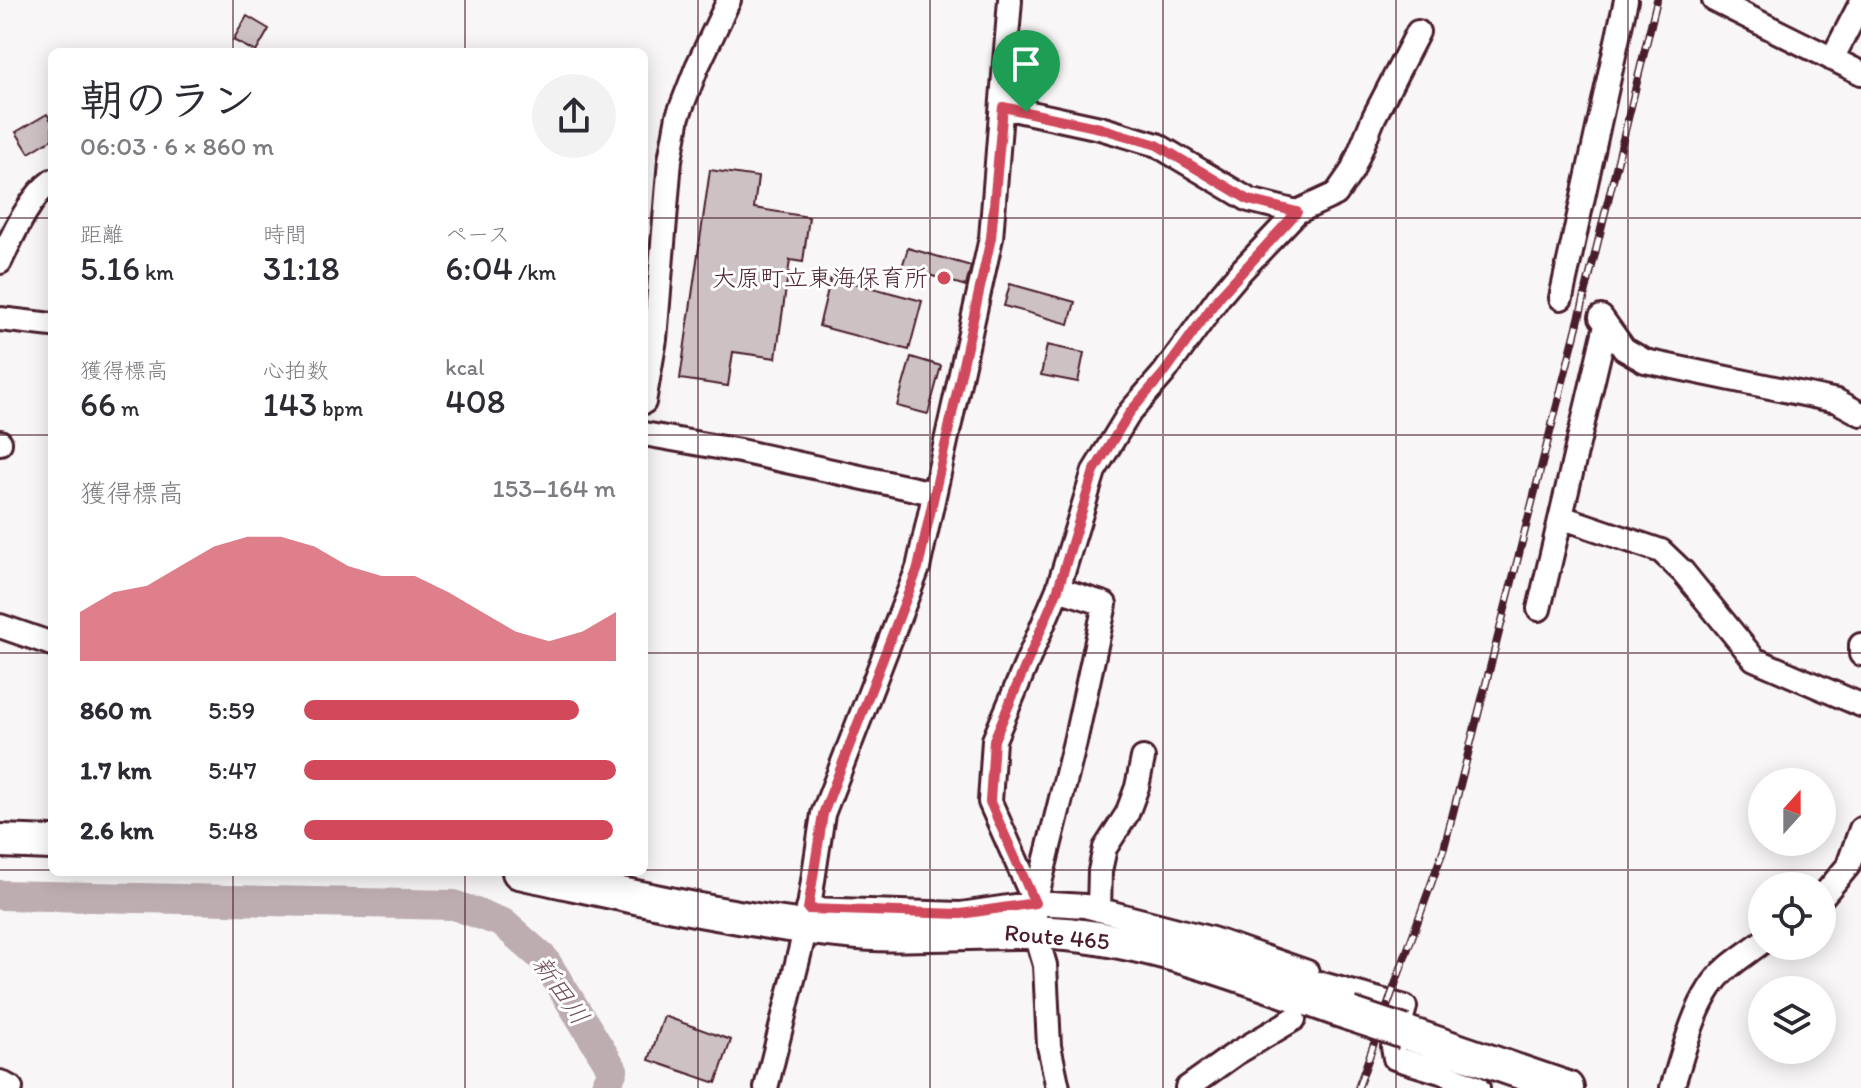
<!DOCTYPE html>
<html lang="ja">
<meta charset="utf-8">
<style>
:root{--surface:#fff;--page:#f2f2f3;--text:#2b2b33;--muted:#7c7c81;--accent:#d1495b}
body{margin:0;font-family:Itim,"Klee One",sans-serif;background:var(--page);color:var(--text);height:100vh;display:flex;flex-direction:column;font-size:30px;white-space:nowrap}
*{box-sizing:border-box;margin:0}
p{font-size:26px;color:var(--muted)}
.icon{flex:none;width:44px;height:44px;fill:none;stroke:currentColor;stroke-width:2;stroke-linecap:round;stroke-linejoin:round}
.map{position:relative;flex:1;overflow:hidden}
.drawer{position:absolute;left:48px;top:48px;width:600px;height:828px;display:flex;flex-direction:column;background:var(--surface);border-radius:12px;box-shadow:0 4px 20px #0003}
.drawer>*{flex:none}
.needle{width:52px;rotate:21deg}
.tools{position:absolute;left:1748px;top:768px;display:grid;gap:16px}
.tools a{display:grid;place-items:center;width:88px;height:88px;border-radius:50%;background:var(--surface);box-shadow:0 4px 20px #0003;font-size:40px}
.pin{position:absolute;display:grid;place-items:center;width:68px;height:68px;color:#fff;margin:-82px -34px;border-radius:50% 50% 50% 0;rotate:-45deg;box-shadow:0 0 8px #0007}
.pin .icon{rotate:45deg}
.round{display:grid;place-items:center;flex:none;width:84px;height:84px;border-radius:42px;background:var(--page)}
.headline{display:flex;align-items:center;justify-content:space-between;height:136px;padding:0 32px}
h1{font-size:44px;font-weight:600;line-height:60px}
.metrics{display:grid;grid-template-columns:repeat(3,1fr);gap:12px;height:136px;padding:8px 32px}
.metrics div{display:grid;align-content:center}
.metrics b{font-size:34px;font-weight:600}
.metrics small{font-size:22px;font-weight:400}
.metrics p{font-size:22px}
.chart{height:224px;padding:16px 32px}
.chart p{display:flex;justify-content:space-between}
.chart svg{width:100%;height:144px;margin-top:8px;fill:var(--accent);opacity:.7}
ul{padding:0 32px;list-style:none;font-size:26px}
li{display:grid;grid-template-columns:128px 96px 1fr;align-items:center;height:60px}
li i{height:20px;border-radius:10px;background:var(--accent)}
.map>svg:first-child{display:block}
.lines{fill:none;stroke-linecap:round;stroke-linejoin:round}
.river{stroke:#bdadb0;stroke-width:30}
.building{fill:#cdc1c4;stroke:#4a1f2b;stroke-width:2}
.minor-casing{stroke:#4a1f2b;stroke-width:28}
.highway-casing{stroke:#4a1f2b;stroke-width:38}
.minor{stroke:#fff;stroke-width:22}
.highway{stroke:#fff;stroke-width:32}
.rail-casing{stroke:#4a1f2b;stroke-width:8}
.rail{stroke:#fff;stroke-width:5;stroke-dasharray:15;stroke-linecap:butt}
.highway-bridge-casing{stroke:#4a1f2b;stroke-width:38;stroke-linecap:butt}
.highway-bridge{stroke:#fff;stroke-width:32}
.route-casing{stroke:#fff;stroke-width:16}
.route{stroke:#d1495b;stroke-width:10}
.grid{fill:none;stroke:#4a1f2b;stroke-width:2;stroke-opacity:0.55}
.poi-dot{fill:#d1495b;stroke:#fff;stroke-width:3}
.labels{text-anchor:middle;stroke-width:6;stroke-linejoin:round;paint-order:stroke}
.poi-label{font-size:24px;fill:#4a1f2b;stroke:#fff;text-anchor:end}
.street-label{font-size:24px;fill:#4a1f2b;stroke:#fff}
.water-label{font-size:26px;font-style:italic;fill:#72515a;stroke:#fff}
</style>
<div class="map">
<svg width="1861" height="1088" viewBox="0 0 1861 1088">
<rect width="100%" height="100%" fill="#f8f6f7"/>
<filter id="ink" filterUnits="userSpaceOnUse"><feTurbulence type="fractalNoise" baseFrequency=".0125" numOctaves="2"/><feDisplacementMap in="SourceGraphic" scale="16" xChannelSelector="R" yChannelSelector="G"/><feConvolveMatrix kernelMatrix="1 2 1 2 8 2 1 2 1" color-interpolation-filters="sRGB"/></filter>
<g filter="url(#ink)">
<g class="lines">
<path class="river" d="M0,895L454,905L503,923L544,959L613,1070L605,1088"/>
</g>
<path class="building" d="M247,16L269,29L256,52L233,40Z
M47,114L52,122V139L29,153L16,132Z
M710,170L758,177L754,208L809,217L803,262L790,260L776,358L733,352L728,386L680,379Z
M908,248L971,266L966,286L902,267Z
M831,277L922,301L909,350L819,326Z
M1010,284L1075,302L1069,324L1004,306Z
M1047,345L1084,353L1078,382L1041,375Z
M911,357L941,366L928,414L897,406Z
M664,1016L731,1040L716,1083L649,1060Z"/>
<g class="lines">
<defs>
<path id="minor" d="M1714,0L1861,73
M1832,59L1861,3
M1003,107L1100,128L1157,145L1249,200L1297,212
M0,262C12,237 30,196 52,181
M1561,298L1626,0
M1601,317L1624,349L1645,361L1837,401L1861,414
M0,319L52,325
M644,402L655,339L670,160L678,116L697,67L729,0
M644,434L740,451L933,493
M0,442V443
M1561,517L1661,551L1683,572L1754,659L1861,705
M1539,609L1606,325
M0,626L52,644
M1861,645V654
M1822,897L1848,866L1861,829
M1035,903L990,802L994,740L1058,589L1094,471L1130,412L1164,373L1219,297L1241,271L1297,212L1336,194L1352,171L1374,117L1418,32
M808,909L961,914L1035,903L1085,906L1212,939L1307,972L1308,980L1405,1007L1403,1014
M1099,910L1100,871L1105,848L1127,814L1137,787L1143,758
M1393,1047L1395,1058L1441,1072L1478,1088
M0,1082L11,1088
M766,1088L806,927L823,814L918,568L991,238L1010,0
M1058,1088L1049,1046L1045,965L1035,931V903L1075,742L1105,604L1058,589
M1187,1088L1235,1054L1294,1019
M1672,1088C1683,1055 1691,1017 1710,988C1722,968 1744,956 1762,942"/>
<path id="highway" d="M0,841L52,843
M519,872C632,896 743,923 859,933C933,939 1008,926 1083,936C1175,948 1263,984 1350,1014
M1404,1032L1567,1088"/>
</defs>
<use href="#minor" class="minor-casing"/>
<use href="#highway" class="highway-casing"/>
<use href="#minor" class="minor"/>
<use href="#highway" class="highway"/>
<defs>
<path id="rail" d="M1358,1088L1444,848L1583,303L1657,0"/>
</defs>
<use href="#rail" class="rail-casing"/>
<use href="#rail" class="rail"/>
<defs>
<path id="highway-bridge" d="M1350,1014L1404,1032"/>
</defs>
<use href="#highway-bridge" class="highway-bridge-casing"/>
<use href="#highway-bridge" class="highway-bridge"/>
</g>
</g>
<g class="lines" filter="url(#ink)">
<defs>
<path id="route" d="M1003,107L1100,128L1157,145L1249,200L1297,212L1219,297L1164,373L1130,412L1094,471L1058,589L994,740L990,802L1035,903L961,914L808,909L823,814L918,568L991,238Z"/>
</defs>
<use href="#route" class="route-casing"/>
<use href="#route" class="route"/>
</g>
<path class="grid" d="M233,0V52M465,0V52M698,0V1088M930,0V1088M1163,0V1088M1396,0V1088M1628,0V1088M0,218H52M644,218H1861M0,435H52M644,435H1861M0,653H52M644,653H1861M0,870H52M644,870H1861M233,872V1088M465,872V1088"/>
<circle class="poi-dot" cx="944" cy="278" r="8"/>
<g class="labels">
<g class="poi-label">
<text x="928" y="286">大原町立東海保育所</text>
</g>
<g class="street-label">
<text transform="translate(1057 937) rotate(5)" y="8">Route 465</text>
</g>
<g class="water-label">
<text transform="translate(561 990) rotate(55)" y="9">新田川</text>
</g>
</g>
</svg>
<div class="tools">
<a><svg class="needle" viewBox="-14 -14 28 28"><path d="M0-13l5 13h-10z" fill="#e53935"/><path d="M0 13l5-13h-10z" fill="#7c7c81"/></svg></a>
<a><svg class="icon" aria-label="locate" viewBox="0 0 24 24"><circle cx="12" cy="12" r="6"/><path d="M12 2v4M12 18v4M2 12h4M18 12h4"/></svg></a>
<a><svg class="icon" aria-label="layers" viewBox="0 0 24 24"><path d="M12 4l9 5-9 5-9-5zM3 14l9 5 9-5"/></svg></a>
</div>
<div class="pin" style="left:1026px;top:112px;background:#1e9e55"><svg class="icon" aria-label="arrive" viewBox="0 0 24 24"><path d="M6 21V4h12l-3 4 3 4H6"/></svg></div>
<section class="drawer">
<div class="headline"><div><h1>朝のラン</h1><p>06:03 · 6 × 860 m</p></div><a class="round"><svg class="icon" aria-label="share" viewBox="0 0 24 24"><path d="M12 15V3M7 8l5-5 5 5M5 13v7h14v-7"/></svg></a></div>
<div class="metrics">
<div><p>距離</p><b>5.16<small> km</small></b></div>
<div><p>時間</p><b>31:18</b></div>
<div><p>ペース</p><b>6:04<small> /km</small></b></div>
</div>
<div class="metrics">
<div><p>獲得標高</p><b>66<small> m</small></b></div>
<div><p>心拍数</p><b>143<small> bpm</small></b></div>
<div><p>kcal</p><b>408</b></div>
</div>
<div class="chart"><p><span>獲得標高</span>153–164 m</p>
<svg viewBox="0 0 160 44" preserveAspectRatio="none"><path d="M0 44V29L10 23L20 21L30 15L40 9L50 6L60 6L70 9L80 15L90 18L100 18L110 23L120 29L130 35L140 38L150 35L160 29V44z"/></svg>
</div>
<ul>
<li><b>860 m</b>5:59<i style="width:88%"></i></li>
<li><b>1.7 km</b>5:47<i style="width:100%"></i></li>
<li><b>2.6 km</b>5:48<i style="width:99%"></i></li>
</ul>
</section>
</div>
